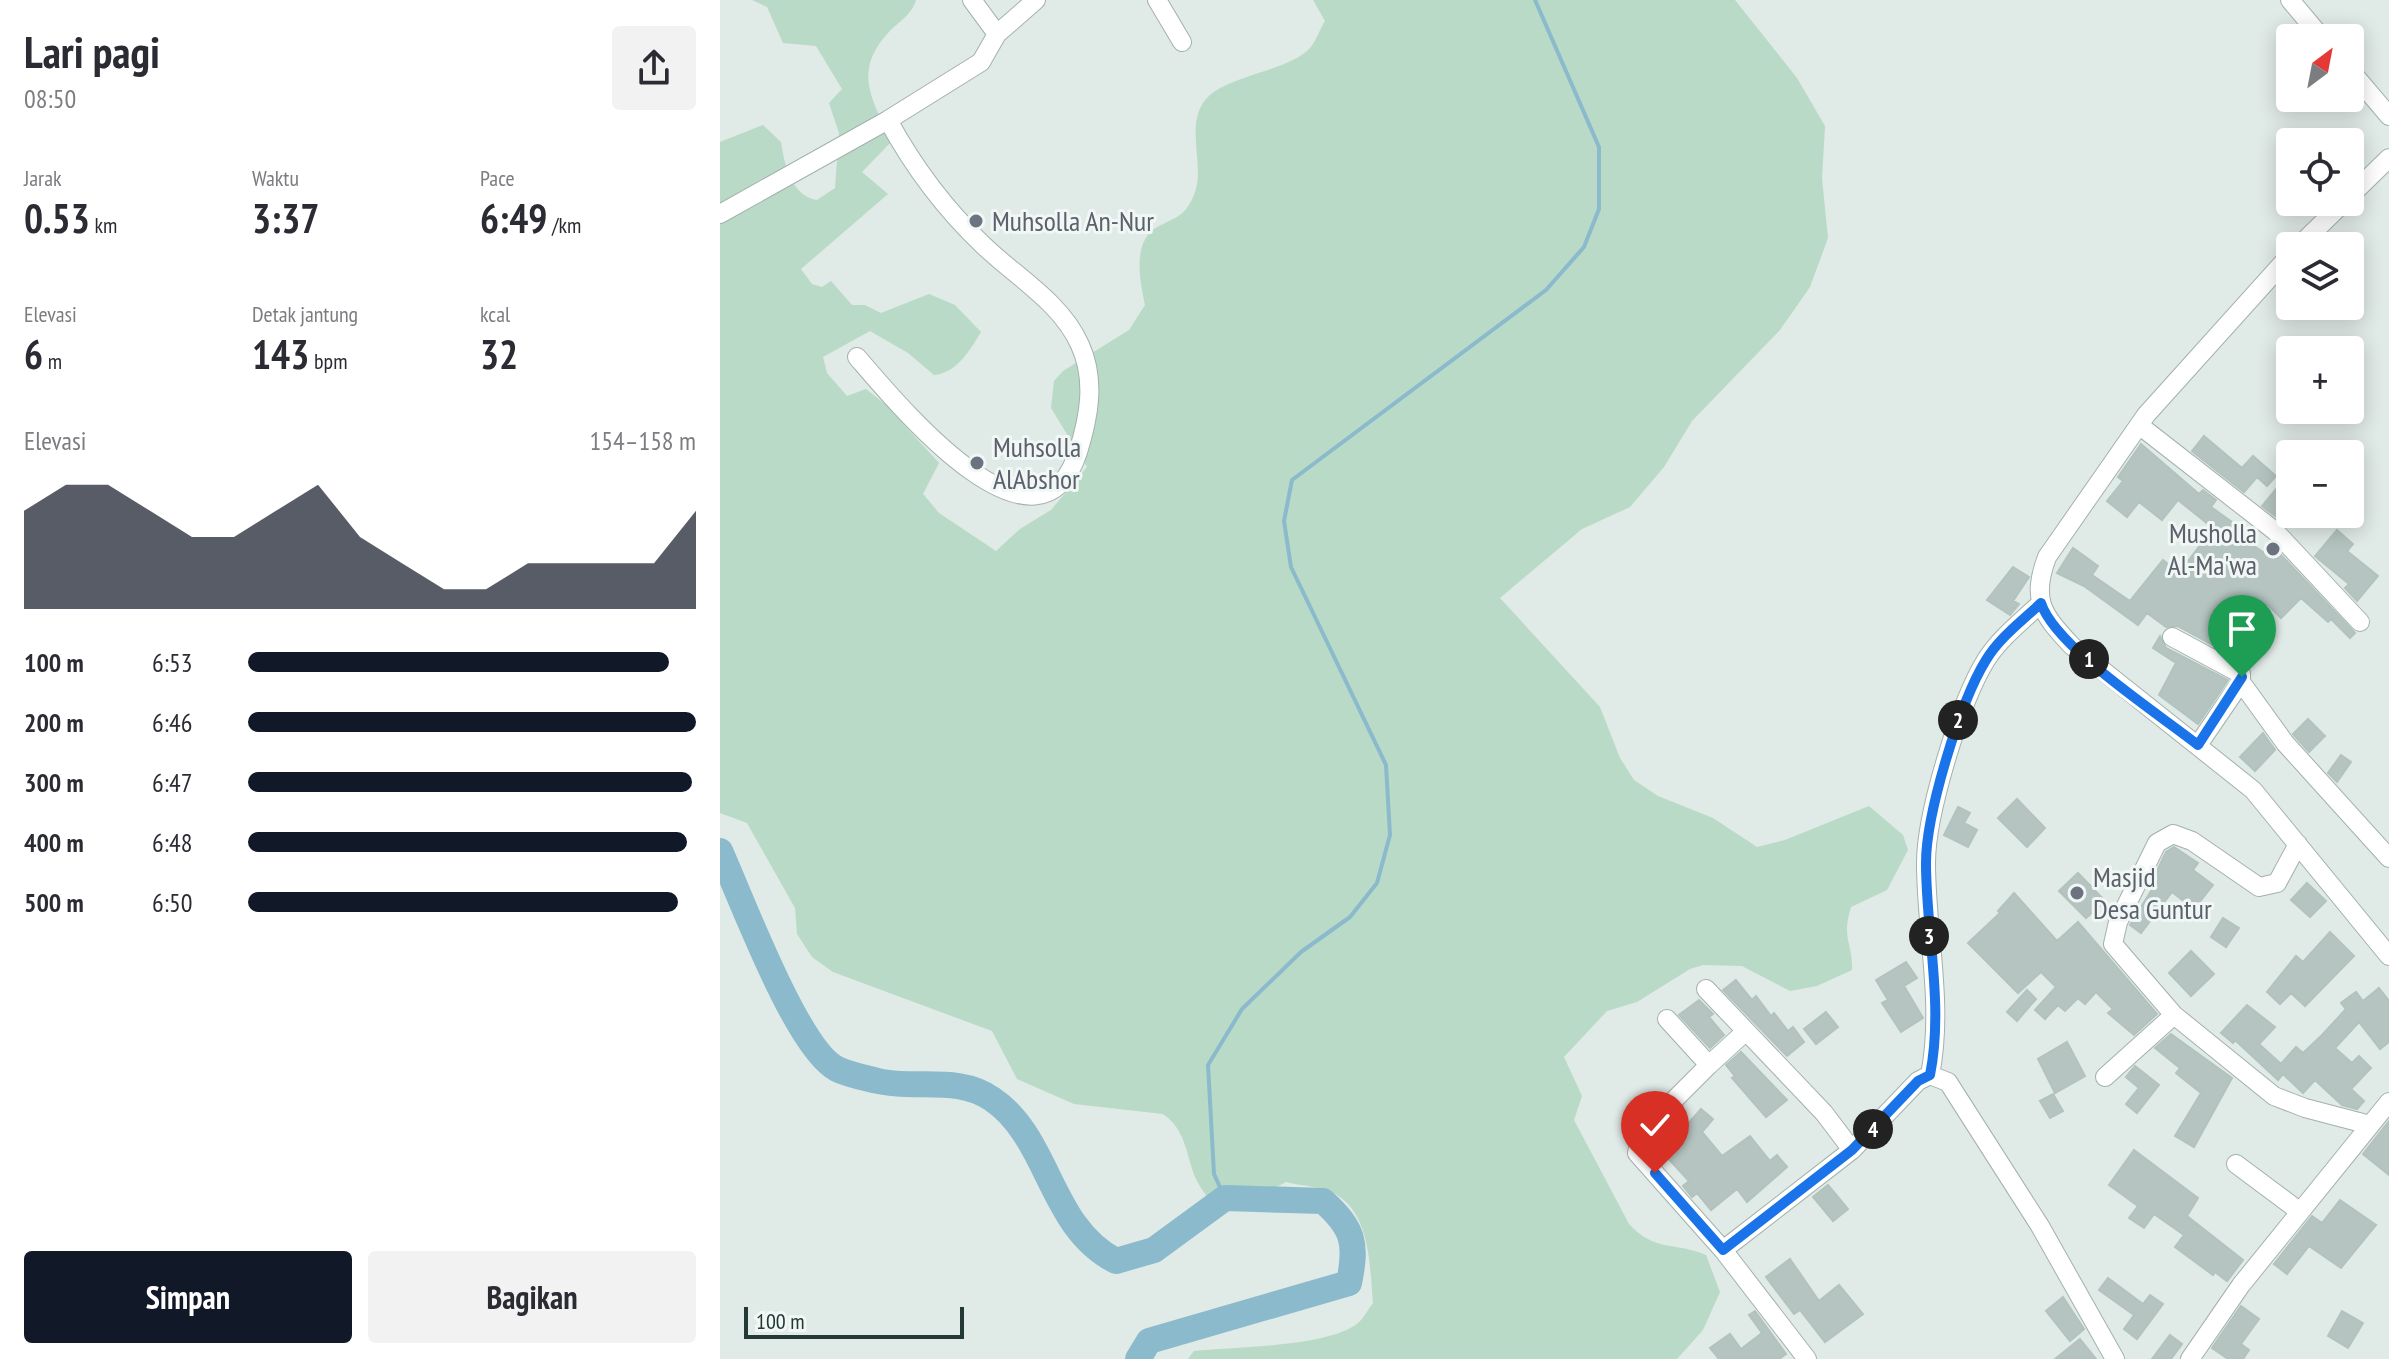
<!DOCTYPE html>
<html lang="id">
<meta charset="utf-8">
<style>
:root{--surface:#fff;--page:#f2f2f3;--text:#2b2b33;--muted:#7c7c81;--accent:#111827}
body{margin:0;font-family:"PT Sans Narrow",sans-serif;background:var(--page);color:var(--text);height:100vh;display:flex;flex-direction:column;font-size:30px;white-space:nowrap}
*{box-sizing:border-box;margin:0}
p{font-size:26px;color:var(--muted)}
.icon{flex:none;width:44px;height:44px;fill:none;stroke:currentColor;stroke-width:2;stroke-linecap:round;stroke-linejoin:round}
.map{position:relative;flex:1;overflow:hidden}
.sheet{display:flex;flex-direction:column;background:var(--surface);width:720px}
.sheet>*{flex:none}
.needle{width:52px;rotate:32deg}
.tools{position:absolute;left:1556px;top:24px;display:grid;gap:16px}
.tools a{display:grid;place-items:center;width:88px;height:88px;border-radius:8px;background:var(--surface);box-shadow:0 4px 20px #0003;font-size:40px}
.scale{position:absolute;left:24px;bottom:20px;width:220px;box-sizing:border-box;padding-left:8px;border:4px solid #223935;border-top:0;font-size:22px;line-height:28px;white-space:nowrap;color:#223935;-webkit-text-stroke:6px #f0f7f4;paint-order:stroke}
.pin{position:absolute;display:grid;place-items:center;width:68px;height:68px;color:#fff;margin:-82px -34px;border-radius:50% 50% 50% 0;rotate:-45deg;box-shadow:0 0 8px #0007}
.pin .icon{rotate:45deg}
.km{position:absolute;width:40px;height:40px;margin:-20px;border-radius:50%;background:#222;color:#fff;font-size:22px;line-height:40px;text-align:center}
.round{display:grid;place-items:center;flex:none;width:84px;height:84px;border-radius:8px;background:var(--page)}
.summary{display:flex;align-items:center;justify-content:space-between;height:136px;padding:0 24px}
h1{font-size:44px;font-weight:700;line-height:60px}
.stats{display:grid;grid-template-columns:repeat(3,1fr);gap:12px;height:136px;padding:8px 24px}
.stats div{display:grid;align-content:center}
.stats b{font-size:40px;font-weight:700}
.stats small{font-size:22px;font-weight:400}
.stats p{font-size:22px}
.chart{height:224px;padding:16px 24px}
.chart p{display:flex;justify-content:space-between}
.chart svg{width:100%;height:144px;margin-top:8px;fill:var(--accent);opacity:.7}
.button{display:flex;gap:16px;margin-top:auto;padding:16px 24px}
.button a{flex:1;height:92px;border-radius:8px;background:var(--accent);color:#fff;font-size:32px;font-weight:700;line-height:92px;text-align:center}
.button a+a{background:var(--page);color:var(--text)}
ul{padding:0 24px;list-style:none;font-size:26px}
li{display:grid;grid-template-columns:128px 96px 1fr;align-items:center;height:60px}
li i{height:20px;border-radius:10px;background:var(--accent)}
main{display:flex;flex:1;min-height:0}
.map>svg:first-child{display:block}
.green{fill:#b9dac6}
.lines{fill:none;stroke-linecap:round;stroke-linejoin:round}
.stream{stroke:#8abacc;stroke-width:4}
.river{stroke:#8abacc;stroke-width:26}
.building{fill:#b5c4c0;stroke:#b2c3be;stroke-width:2}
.street-casing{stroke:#a3b1ad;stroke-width:20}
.street{stroke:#fff;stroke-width:18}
.route-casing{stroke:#fff;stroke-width:16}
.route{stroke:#1a73e8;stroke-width:10}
.worship-dot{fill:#6b7280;stroke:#f0f7f4;stroke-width:3}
.labels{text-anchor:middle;stroke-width:6;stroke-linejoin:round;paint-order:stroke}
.worship-label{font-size:28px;fill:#5b616d;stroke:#f0f7f4;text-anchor:start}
</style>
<main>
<section class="sheet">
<div class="summary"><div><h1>Lari pagi</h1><p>08:50</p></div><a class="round"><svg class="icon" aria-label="share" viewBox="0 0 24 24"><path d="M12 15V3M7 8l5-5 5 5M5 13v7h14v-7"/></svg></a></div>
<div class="stats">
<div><p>Jarak</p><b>0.53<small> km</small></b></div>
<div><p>Waktu</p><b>3:37</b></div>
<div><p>Pace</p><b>6:49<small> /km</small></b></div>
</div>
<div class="stats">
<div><p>Elevasi</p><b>6<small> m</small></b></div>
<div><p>Detak jantung</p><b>143<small> bpm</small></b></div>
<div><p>kcal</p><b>32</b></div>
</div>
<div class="chart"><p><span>Elevasi</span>154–158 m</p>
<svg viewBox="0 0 160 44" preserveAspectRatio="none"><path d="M0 44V14L10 6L20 6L30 14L40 22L50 22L60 14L70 6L80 22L90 30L100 38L110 38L120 30L130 30L140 30L150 30L160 14V44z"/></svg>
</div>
<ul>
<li><b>100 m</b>6:53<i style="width:94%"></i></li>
<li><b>200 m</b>6:46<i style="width:100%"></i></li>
<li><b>300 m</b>6:47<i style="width:99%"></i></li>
<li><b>400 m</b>6:48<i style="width:98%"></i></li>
<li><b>500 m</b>6:50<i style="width:96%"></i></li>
</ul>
<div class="button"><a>Simpan</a><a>Bagikan</a></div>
</section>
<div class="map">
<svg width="1669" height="1359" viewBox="0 0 1669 1359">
<rect width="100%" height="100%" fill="#e0eae6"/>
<path class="green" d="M32,0H196C191,16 179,21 168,33C132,72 153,100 171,142L142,172L168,194L81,269L92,284L102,287L111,281L132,305H145L161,313L209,294L235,305L261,332C250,350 237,373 214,375L188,353L150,331L103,357L107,373L127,396L146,389L165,404L219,463L203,494L219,513L276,551L300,529L331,510L367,467L331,408L334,381L343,371L409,330L425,305C420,281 411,240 439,226C457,217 465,216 474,195C487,165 461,121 490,95C514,75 572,69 590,48C596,41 600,29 605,21L593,0H1015L1077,78L1105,126L1102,179L1108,238L1090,287L1060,330L972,421L944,467L910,507L862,529L780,598L880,707L900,758L914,780L938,796L993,818L1037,847L1065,840L1149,806L1183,835L1188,850L1167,890L1131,907C1121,940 1133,942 1132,970L1097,986L1070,991L1022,966L983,965L970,969L917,1002L887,1011L844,1057L862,1096L854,1120L909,1224C934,1252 956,1242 986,1255L1000,1292L983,1330L957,1359H468L474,1351C513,1347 609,1347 638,1323C644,1318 648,1309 653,1303C650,1270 651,1219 620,1197C607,1187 582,1186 566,1182L503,1214C492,1203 482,1192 475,1177C466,1154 466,1130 443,1114L354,1104L297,1079L272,1031L113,972L92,957L77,934L75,908L27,823L0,813V142L43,125L61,142C64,163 71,196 97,200L115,188L119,133L109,103L122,89L96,46L63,43L47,7Z"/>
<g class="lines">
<path class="stream" d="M505,1198L494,1174L488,1065L522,1009L581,952L630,917L657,883L670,835L666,765L571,567L564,521L572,480L826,290L864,247L879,209V147L815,0"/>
<path class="river" d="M0,851C21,897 77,1049 117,1069C129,1075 146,1078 158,1081C195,1090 238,1075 272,1099C330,1138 329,1227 396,1261L434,1250L505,1198L603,1201C634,1228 637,1244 629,1283L429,1341L418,1359"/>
</g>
<path class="building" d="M1484,436L1522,468L1533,456L1556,476L1547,486L1537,477L1524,492L1472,451Z
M1421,444L1479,494L1483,490L1496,500L1491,507L1537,540L1533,545L1554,560L1560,554L1635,633L1630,638L1611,619L1608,622L1581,598L1561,618L1546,603L1524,633L1514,625L1498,648L1458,626L1446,627L1427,613L1418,625L1364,586L1337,573L1353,548L1378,566L1372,575L1410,601L1443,560L1459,573L1493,528L1458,500L1442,520L1419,502L1407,517L1387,501L1403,481L1398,477Z
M1557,488L1570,499L1555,516L1542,506Z
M1617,530L1633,544L1627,551L1658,576L1637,601L1625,588L1629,584L1595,556Z
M1293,567L1309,577L1293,601L1299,604L1290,615L1267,600Z
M1440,636L1446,648L1508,680L1478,724L1439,695L1456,663L1433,648Z
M1588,719L1605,736L1589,752L1573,734Z
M1543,733L1555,750L1535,771L1520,757Z
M1621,755L1631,762L1617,782L1608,773Z
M1297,799L1325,828L1307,847L1278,818Z
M1238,807L1250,813L1244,823L1257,830L1248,847L1224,835Z
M1454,847L1478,863L1473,870L1493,885L1474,909L1452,892L1421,933L1410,925L1439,878L1435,875L1446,852Z
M1358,873L1385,901L1366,918L1339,891Z
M1587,883L1606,901L1590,917L1571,900Z
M1294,893L1337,941L1358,922L1437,1014L1414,1035L1388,1013L1393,1009L1376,992L1365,1004L1358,998L1345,1011L1338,1005L1325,1019L1315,1010L1336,987L1321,972L1298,993L1248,943L1280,913L1278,911Z
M1503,918L1519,928L1506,947L1491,937Z
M1610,932L1634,956L1585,1006L1571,993L1560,1004L1547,992L1576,956L1583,962Z
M1471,951L1494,974L1471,996L1449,973Z
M1186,962L1197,978L1184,986L1203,1018L1181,1032L1162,1003L1168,1000L1156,980Z
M1016,980L1032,1000L1036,996L1051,1016L1054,1013L1068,1031L1073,1027L1084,1042L1067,1056L1003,990Z
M1659,988L1669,1001V1042L1660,1049L1639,1022L1615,1048L1632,1063L1639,1056L1651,1068L1631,1089L1644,1101L1637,1109L1622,1105L1595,1080L1583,1093L1563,1074L1558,1080L1515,1040L1513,1043L1501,1033L1527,1005L1555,1027L1539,1044L1561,1064L1576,1047L1583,1053L1602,1035L1626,1009L1621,1003L1636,992L1643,1001Z
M1307,990L1316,999L1297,1021L1287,1012Z
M979,1000L993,1014L989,1017L1004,1035L990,1048L959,1015Z
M1106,1012L1118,1027L1096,1044L1084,1029Z
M1451,1034L1512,1078L1474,1147L1455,1136L1481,1093L1456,1073L1460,1068L1435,1048Z
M1347,1042L1365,1076L1335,1093L1318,1059Z
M1021,1052L1067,1100L1046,1117L1012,1078L1015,1076L1006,1065Z
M1415,1066L1439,1085L1417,1113L1406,1104L1419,1088L1406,1077Z
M1333,1094L1343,1111L1330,1118L1320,1101Z
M981,1109L993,1119L982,1132L1002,1156L1030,1136L1050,1161L1057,1155L1067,1167L1027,1202L1017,1189L991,1210L977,1193L972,1197L963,1186L969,1181L932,1141L955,1116L967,1125Z
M1669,1121V1175L1643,1154Z
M1414,1150L1478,1198L1467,1216L1523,1260L1507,1281L1495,1272L1493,1275L1455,1247L1464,1235L1434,1214L1424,1228L1409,1218L1418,1206L1389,1185Z
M1108,1185L1128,1209L1113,1221L1093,1197Z
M1620,1200L1656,1225L1621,1268L1589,1246L1567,1274L1554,1264L1592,1216L1602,1223Z
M1070,1259L1099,1301L1119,1285L1143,1314L1105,1342L1080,1310L1074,1314L1046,1277Z
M1388,1278L1423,1304L1430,1295L1443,1304L1417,1339L1404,1329L1414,1315L1379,1290Z
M1343,1297L1364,1329L1350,1341L1326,1311Z
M1521,1306L1539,1319L1521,1344L1529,1350L1523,1359H1508L1492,1348Z
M1035,1311L1066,1354L1059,1359H999L990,1348L1010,1334L1021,1349L1042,1333L1029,1315Z
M1622,1311L1643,1323L1628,1348L1608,1336Z
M1450,1335L1462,1344L1451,1359H1432Z
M1360,1339L1376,1359H1335Z"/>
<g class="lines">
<defs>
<path id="street" d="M252,0L277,34
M437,0L462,42
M1570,0L1602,38
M1630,70L1669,116
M1630,196L1669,158
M0,214L168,120
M1579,246L1624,202
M1570,255L1426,415L1327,557C1311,600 1322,614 1352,646L1533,790L1669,956
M137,357C175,401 318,576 358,452C369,417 376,380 360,345C341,302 296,277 263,245C225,209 193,166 168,120L261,62L277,34L316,0
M1419,425L1555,531L1640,622
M1452,637L1521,674V682L1478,745
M1521,682L1565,743L1669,858
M1578,844L1557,883L1539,887L1472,841L1453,834L1437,843L1398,922L1393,944L1454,1015L1554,1096L1585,1108L1650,1125
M986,989L1104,1113L1132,1150L1003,1250
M947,1019L989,1065L921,1133L917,1153L1003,1250L1087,1359
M989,1065L1025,1032
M1210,1075C1224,1005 1206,933 1206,863C1206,814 1240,702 1266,660C1280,638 1302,621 1321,603
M1385,1077L1454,1015
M1132,1150L1198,1081L1210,1075L1228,1082L1320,1226L1395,1359
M1516,1164L1579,1211
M1470,1359L1521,1285L1669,1102"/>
</defs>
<use href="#street" class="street-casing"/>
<use href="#street" class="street"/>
</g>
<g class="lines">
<defs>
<path id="route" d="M935,1173L1003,1250L1132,1150L1198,1081L1210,1075C1224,1005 1206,933 1206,863C1206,814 1240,702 1266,660C1279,638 1302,621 1321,603C1335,647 1439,714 1478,745L1522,677"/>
</defs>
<use href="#route" class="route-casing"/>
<use href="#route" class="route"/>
</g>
<g class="worship-dot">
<circle cx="256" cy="221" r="8"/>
<circle cx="257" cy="463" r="8"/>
<circle cx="1553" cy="549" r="8"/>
<circle cx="1357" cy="893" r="8"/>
</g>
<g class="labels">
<g class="worship-label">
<text x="272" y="231">Muhsolla An-Nur</text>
<text x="273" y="457">Muhsolla<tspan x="273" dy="32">AlAbshor</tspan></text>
<text x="1537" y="543" text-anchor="end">Musholla<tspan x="1537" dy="32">Al-Ma'wa</tspan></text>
<text x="1373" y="887">Masjid<tspan x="1373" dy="32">Desa Guntur</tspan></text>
</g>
</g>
</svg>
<div class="tools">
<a><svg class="needle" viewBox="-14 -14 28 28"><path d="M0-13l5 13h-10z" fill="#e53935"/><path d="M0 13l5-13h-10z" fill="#7c7c81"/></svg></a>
<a><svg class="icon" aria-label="locate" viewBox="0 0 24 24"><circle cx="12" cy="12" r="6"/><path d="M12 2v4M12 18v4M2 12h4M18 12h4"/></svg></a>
<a><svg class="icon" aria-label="layers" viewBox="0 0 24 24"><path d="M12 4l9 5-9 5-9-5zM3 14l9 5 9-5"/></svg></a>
<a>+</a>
<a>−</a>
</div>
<div class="scale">100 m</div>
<div class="pin" style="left:1522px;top:677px;background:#1e9e55"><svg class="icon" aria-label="arrive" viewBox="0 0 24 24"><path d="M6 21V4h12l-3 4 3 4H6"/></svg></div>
<div class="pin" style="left:935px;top:1173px;background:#d93025"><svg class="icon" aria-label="check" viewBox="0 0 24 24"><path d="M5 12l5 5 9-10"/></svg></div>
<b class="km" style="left:1369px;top:659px">1</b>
<b class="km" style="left:1238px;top:720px">2</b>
<b class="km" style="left:1209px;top:936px">3</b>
<b class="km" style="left:1153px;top:1129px">4</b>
</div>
</main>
